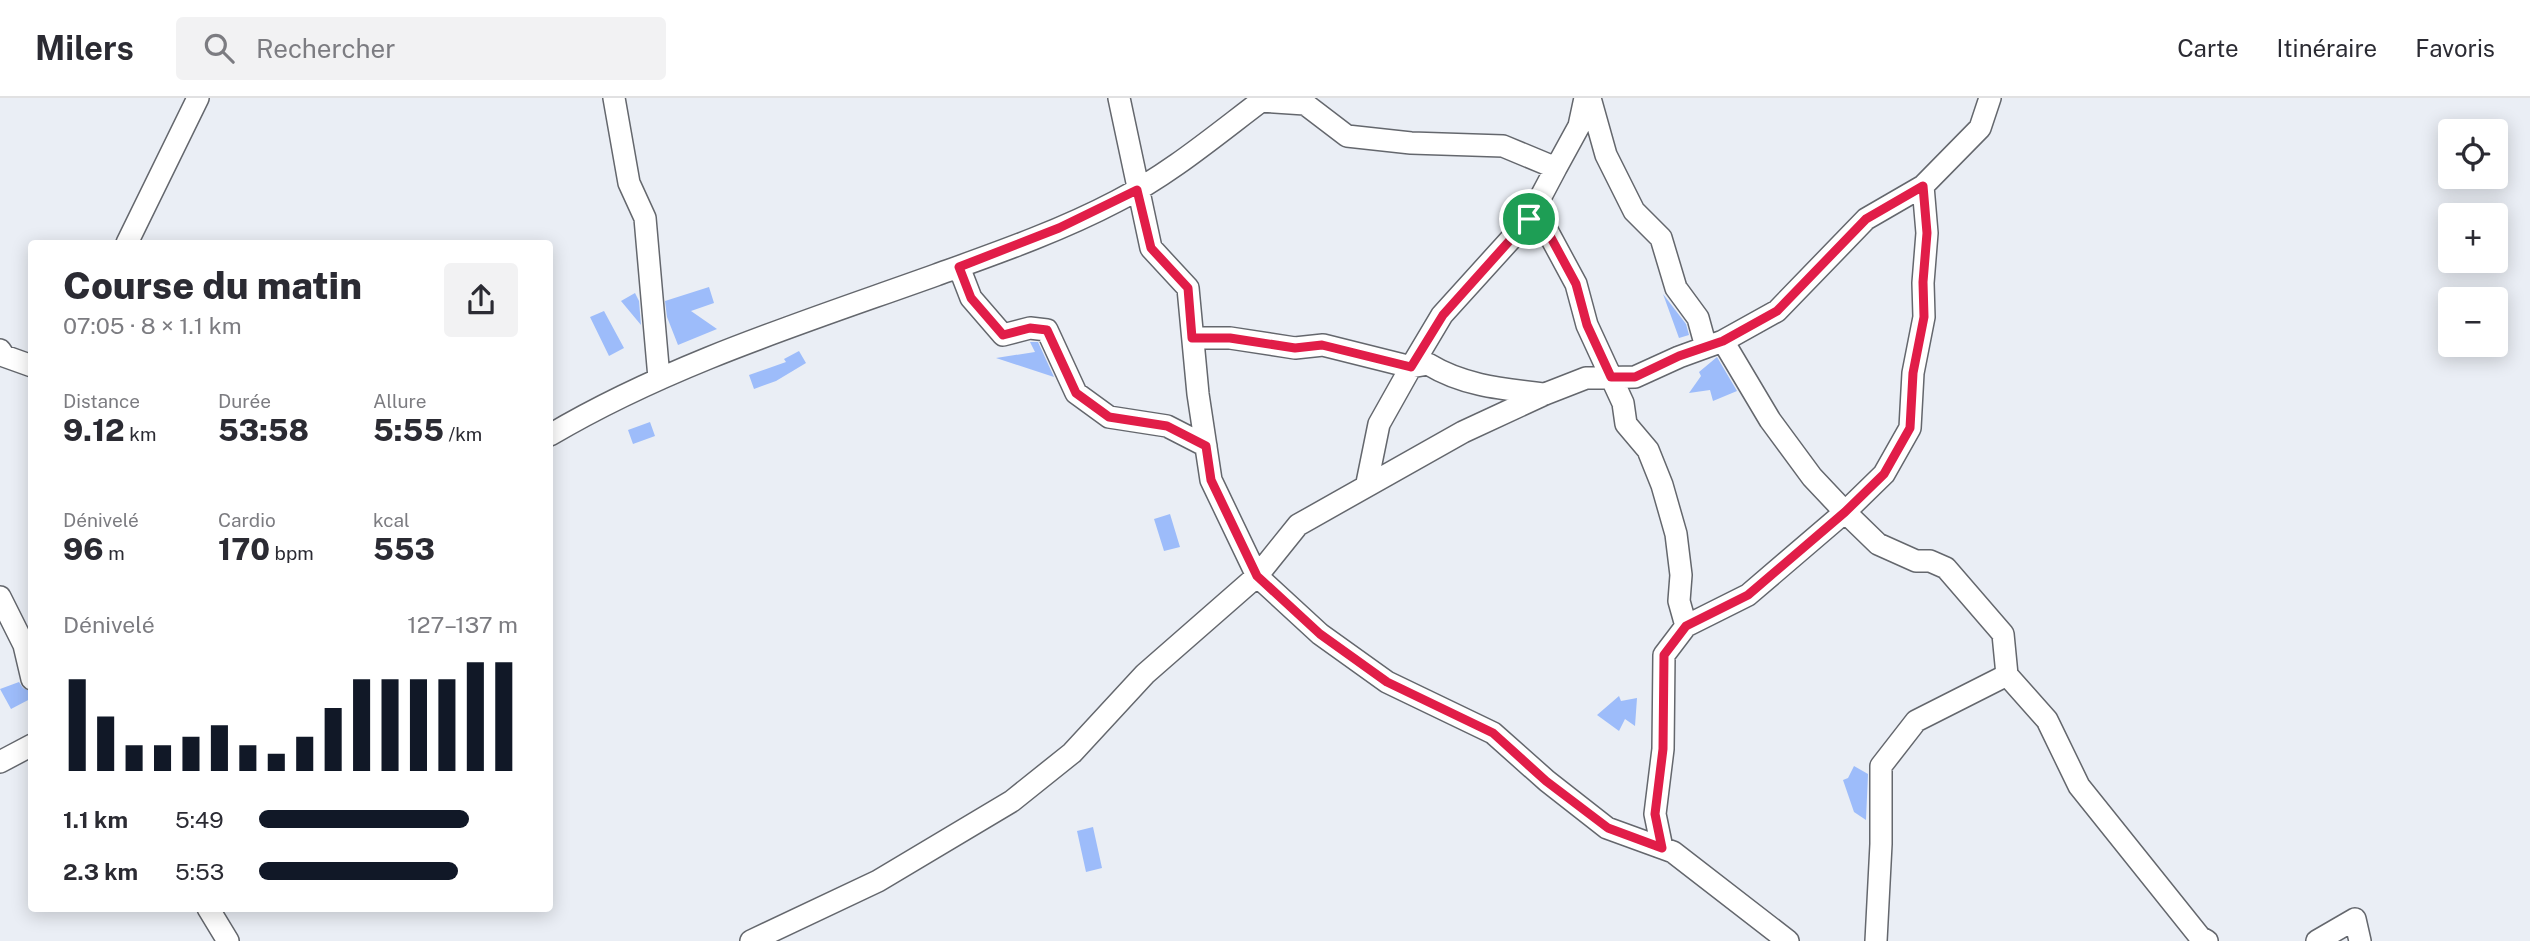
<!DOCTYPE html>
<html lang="fr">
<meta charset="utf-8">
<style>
:root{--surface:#fff;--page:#f2f2f3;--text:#2b2b33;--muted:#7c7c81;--line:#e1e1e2;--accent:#111827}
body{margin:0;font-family:"Public Sans",sans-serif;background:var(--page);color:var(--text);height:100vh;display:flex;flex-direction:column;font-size:26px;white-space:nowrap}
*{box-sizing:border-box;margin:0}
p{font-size:23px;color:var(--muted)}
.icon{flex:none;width:38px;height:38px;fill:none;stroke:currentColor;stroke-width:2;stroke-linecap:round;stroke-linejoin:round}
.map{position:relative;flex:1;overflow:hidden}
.details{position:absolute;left:28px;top:142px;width:525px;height:672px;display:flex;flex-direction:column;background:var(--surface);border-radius:7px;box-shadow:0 4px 18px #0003}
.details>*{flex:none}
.controls{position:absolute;left:2438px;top:21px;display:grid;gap:14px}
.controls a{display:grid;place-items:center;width:70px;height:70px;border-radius:7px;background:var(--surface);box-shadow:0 4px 18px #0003;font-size:35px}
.pin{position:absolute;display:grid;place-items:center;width:60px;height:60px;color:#fff;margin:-30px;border:4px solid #fff;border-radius:50%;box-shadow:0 2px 7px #0007}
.round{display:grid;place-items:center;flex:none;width:74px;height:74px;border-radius:7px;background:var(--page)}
.head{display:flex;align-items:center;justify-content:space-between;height:119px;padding:0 35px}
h1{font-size:38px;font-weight:800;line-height:52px}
.metrics{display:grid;grid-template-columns:repeat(3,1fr);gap:10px;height:119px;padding:7px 35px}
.metrics div{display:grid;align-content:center}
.metrics b{font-size:30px;font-weight:800}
.metrics small{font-size:19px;font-weight:400}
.metrics p{font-size:19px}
.chart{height:196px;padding:14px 35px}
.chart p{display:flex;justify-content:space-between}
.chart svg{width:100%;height:126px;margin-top:7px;stroke:var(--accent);stroke-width:6}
ul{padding:0 35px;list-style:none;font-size:23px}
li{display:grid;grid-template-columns:112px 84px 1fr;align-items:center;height:52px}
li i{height:18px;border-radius:9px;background:var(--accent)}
header{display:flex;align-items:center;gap:42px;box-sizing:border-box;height:98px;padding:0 35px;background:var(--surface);border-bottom:2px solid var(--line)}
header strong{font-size:33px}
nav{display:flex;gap:38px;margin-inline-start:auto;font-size:24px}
.search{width:490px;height:63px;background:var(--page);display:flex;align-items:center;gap:18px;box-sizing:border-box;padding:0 24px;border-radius:7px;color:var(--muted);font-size:26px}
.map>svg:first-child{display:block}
.building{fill:#9dbcfa}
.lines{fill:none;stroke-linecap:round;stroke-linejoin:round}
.minor-casing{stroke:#64676d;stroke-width:24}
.minor{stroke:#fff;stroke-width:21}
.route-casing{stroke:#fff;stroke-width:14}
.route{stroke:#e11d48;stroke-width:9}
</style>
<header>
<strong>Milers</strong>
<div class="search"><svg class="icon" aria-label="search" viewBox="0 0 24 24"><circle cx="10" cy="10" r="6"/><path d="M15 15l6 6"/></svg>Rechercher</div>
<nav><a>Carte</a><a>Itinéraire</a><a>Favoris</a></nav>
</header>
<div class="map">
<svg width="2530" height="843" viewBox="0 0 2530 843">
<rect width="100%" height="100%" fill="#eaeef5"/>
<path class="building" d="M709,189L714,205L691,213L717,231L678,247L667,219L665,203Z
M635,195L639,203L641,227L621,203Z
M1663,196L1686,226L1689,237L1679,240Z
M604,213L624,250L609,258L590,219Z
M1030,244H1038L1054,279L996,260L1035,254Z
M799,253L806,265L776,283L754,291L749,277L786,264L784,261Z
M1717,259L1737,293L1713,303L1710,292L1689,295L1701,278L1699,274Z
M650,324L655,338L633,346L628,332Z
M1170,416L1180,449L1164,453L1154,421Z
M19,584L23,590L32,594V600L11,611L0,591Z
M1619,598L1621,603L1637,600L1635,628L1625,621L1619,633L1597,617Z
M1854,668L1868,676L1866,722L1854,714L1843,682L1848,680Z
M1093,729L1102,770L1086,774L1077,733Z"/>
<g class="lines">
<defs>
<path id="minor" d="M614,0L629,85L645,120L659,280
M1119,0L1151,150L1188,190L1198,296L1211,382L1257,478L1320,536L1387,584L1493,635L1547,683L1607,730L1673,754L1788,843
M1259,0L1260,3L1305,6L1347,38L1411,45L1503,48L1556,70L1579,28L1585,0
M1590,0L1606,57L1634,113L1661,140L1676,190L1698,220L1706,249
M1923,88L1927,135L1923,185L1924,219L1913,275L1910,330L1884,376L1845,414L1878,446L1916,463H1930L1946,470L2003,536L2007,577
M1535,110L1576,186L1587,227L1623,305L1626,326L1648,352L1662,387L1676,436L1681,477L1679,503L1686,528
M127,145L198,0
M959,169L971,200L1003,237L1030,230L1047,232L1076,295L1109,319L1167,328L1206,348
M1193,240H1230L1295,250L1323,247L1411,269L1428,266C1464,288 1503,291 1545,296
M1723,243L1777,213L1866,121L1923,88L1980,30L1990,0
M0,252L4,258L32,268
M550,337C670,266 805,224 936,177C997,155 1060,133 1117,103C1170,76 1217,36 1265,0
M1367,385L1379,326L1411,269L1442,217L1529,121L1556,70
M0,499L24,547L32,581
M0,664L32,647
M208,810L228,843
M751,843L878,783L1012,703L1072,655L1145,576L1257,478L1298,427L1463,334L1545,296L1586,280L1635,279L1679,259L1723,243L1770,322L1812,379L1845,414L1748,497L1686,528L1664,557L1663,651L1655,716L1662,750
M1876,843L1881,746V668L1916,623L2007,577L2047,622L2079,688L2200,839L2207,843
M2317,843L2355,821L2360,843"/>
</defs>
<use href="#minor" class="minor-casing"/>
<use href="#minor" class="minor"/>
</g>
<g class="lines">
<defs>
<path id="route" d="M1923,88L1927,135L1923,184L1924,219L1913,275L1910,330L1884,376L1845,414L1748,497L1686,528L1664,557L1663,651L1655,716L1662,750L1608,730L1546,683L1493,635L1387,584L1320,536L1257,478L1211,382L1206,348L1167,328L1109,319L1076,295L1047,232L1030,230L1003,237L971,200L959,169L1059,130L1137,92L1151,150L1188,190L1192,240H1230L1295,250L1322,247L1411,269L1443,217L1529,121L1535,110L1576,186L1587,227L1611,279H1635L1679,258L1723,243L1777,213L1866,121Z"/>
</defs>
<use href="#route" class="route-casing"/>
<use href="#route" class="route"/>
</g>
</svg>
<div class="controls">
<a><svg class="icon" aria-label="locate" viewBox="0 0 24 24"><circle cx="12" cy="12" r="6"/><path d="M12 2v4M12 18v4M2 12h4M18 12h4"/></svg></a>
<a>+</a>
<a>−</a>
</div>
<div class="pin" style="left:1529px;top:121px;background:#1e9e55"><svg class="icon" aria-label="arrive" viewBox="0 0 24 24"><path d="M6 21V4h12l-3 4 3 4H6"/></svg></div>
<section class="details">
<div class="head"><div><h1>Course du matin</h1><p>07:05 · 8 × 1.1 km</p></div><a class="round"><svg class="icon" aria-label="share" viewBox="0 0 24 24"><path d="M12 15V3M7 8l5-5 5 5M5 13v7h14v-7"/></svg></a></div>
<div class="metrics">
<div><p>Distance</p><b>9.12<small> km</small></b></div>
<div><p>Durée</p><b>53:58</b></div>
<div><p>Allure</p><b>5:55<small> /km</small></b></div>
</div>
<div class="metrics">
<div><p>Dénivelé</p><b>96<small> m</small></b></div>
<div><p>Cardio</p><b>170<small> bpm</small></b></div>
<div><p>kcal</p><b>553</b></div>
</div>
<div class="chart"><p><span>Dénivelé</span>127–137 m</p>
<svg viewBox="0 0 160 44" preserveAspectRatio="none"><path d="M5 44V12M15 44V25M25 44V35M35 44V35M45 44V32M55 44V28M65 44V35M75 44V38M85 44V32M95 44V22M105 44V12M115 44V12M125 44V12M135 44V12M145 44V6M155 44V6"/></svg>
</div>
<ul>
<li><b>1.1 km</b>5:49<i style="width:81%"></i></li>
<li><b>2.3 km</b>5:53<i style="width:77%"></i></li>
</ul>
</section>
</div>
